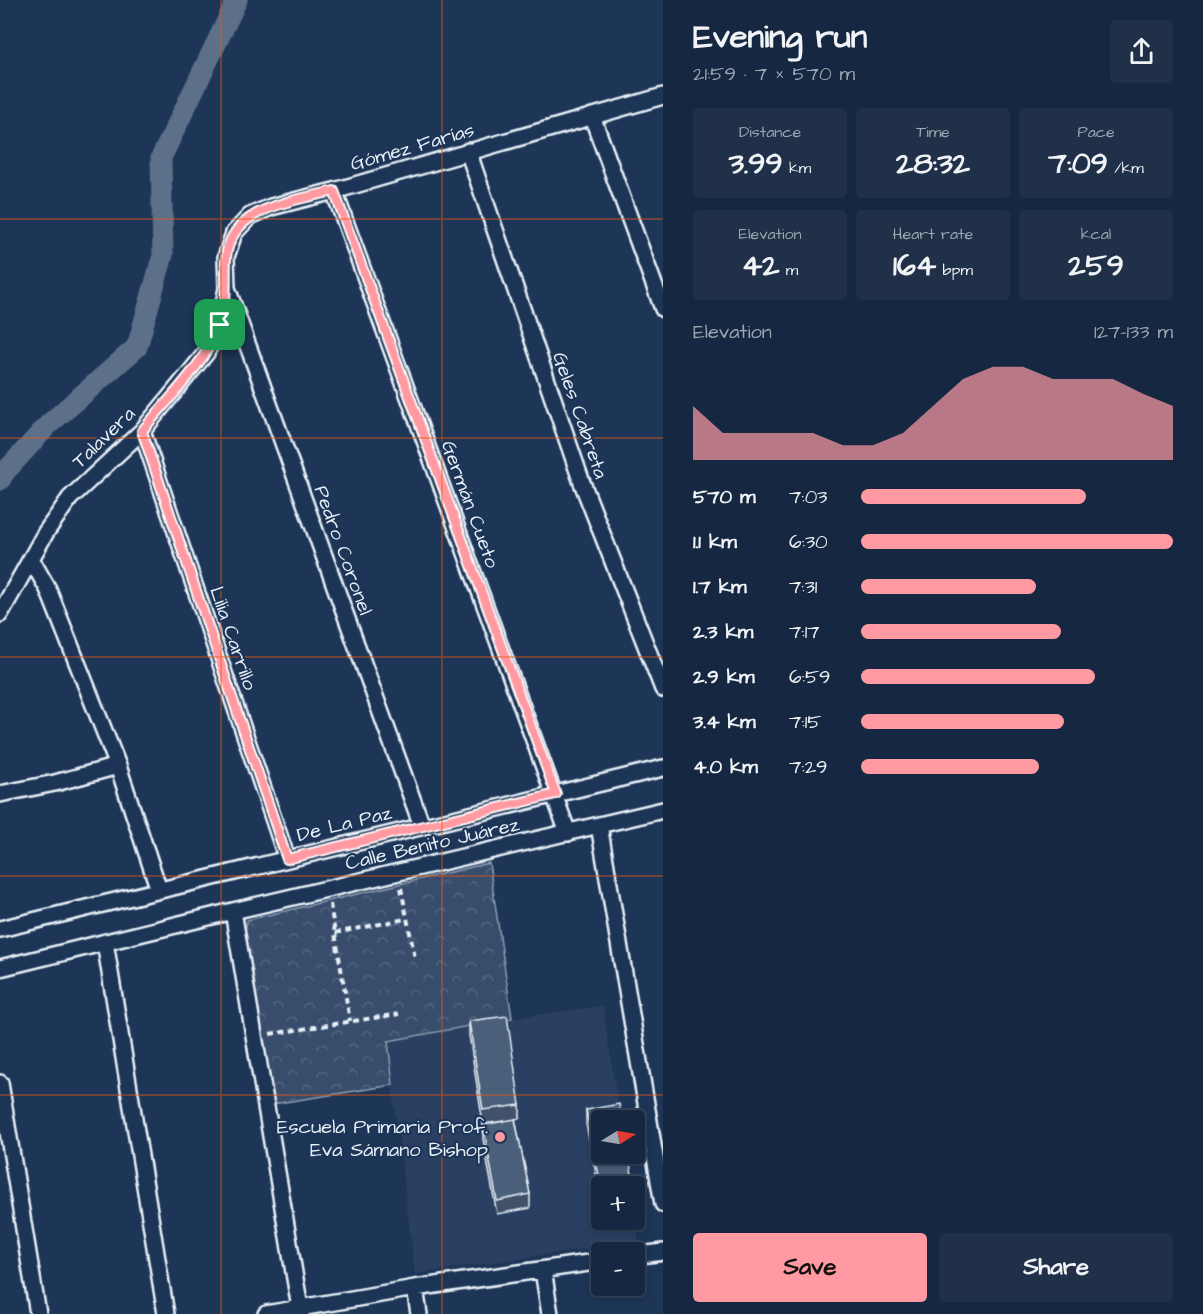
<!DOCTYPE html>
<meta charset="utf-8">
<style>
:root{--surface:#162841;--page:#1f3048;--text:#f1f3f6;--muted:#9ea6b1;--line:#35445a;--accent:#ff9aa2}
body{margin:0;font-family:"Architects Daughter",sans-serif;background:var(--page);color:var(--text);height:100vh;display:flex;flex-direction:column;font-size:22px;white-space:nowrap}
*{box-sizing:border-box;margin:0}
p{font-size:20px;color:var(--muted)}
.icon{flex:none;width:33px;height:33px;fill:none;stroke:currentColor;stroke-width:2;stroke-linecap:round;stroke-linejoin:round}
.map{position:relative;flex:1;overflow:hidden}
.side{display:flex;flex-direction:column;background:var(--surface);width:540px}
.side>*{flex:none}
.needle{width:39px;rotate:79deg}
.buttons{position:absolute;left:591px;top:1110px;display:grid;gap:12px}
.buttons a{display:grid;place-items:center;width:54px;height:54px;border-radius:6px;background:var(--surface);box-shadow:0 3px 9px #0003,0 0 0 2px var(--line);font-size:30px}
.pin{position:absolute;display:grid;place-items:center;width:51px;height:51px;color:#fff;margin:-26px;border-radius:12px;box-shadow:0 3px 9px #0006}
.round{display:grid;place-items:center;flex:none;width:63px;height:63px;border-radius:6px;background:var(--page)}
.summary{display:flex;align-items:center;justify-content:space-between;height:102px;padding:0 30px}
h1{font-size:33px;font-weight:800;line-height:45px}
.figures{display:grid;grid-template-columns:repeat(3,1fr);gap:9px;height:102px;padding:6px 30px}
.figures div{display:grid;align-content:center;border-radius:6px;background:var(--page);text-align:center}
.figures b{font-size:30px;font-weight:800}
.figures small{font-size:16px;font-weight:400}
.figures p{font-size:16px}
.chart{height:168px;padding:12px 30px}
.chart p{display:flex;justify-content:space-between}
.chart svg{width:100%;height:108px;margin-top:6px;fill:var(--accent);opacity:.7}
.cta{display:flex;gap:12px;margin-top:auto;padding:12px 30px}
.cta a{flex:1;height:69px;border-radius:6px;background:var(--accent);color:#111;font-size:24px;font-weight:800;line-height:69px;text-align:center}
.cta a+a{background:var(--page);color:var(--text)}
ul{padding:0 30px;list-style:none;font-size:20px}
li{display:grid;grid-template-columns:96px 72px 1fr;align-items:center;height:45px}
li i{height:15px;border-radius:8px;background:var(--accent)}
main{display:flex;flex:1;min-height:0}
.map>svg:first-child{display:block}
.built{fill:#2a4162}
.park{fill:url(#park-crowns);stroke:#909fb2;stroke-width:1.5}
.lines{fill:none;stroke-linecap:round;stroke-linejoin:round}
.canal{stroke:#5d7089;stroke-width:21}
.street-casing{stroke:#e8f1f8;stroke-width:20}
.path{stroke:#e8f1f8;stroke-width:4;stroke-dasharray:6 4.5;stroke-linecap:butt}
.street{stroke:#1d3557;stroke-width:15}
.wall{fill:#3f5169;stroke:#e8f1f8;stroke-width:1.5}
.building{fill:#495e7a;stroke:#e8f1f8;stroke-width:1.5}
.route-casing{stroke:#fff;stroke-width:12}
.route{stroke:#ff9aa2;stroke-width:8}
.grid{fill:none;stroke:#e8590c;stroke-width:1.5;stroke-opacity:0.55}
.poi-dot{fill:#ff9aa2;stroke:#1d3557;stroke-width:2}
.labels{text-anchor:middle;stroke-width:4.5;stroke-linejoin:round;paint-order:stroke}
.street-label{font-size:20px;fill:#e8f1f8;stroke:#1d3557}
.poi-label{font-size:20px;fill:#e8f1f8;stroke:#1d3557;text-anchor:end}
</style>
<main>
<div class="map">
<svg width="663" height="1314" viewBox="0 0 663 1314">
<defs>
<pattern id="park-crowns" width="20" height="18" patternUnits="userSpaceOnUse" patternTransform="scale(1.5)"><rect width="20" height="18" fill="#374d6c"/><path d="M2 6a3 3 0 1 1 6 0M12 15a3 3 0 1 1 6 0" fill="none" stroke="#546782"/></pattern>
</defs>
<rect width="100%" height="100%" fill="#1d3557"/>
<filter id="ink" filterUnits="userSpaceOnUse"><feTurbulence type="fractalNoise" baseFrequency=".0167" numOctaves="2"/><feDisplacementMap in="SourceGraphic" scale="12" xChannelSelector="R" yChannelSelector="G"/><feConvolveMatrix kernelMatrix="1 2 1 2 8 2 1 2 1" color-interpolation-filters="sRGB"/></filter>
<g filter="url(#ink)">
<path class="built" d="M603,1006L620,1120H602V1220H634L635,1214L639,1241L415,1274L387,1041L512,1018Z"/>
<path class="park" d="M489,863L512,1018L388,1041L393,1085L273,1104L244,939L247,920Z"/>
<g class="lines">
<path class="canal" d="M0,480L4,473L48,425L137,347L163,255L161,158L237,0"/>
<defs>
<path id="street" d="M592,116L663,309
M468,151L581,480L663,689
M334,191L568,833
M227,288L422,826
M142,431L287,859
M31,559L48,589L118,766L159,890
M0,614L46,532L70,498L142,431L206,353L220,325L227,288L226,257L234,233L250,216L271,207L334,191L663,96
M0,794L55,783L118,766
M599,825L663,1204
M233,911L301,1314
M0,929L663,768
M105,942L166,1314
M0,968L233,911L663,810
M0,1083L38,1314
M634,1256L663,1252
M543,1270L550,1314
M415,1288L419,1314
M266,1314L415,1288L602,1261"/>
</defs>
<use href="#street" class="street-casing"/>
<path class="path" d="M401,888L415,958
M330,904L350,1021
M335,933L405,919
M270,1034L399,1014"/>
<use href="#street" class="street"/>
</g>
<path class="wall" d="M469,1021L520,1105V1118L515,1119L530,1194V1208L497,1214L483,1139V1125L512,1120L483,1124L469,1035Z
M586,1110L633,1179V1186H602V1199H601L586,1124Z"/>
<path class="building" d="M507,1016L520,1105L483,1110L469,1021Z
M619,1104L622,1120H602V1154H628L633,1179L601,1186L586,1110Z
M515,1119L530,1194L497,1201L483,1125Z"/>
</g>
<g class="lines" filter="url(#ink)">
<defs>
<path id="route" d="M334,191L556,794L287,859L142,431C169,398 203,366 219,327C228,305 225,282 226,259C229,207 294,201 334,191Z"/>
</defs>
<use href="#route" class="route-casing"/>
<use href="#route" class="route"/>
</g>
<path class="grid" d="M221,0V1314M442,0V1314M0,219H663M0,438H663M0,657H663M0,876H663M0,1095H663"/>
<circle class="poi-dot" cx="500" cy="1137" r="6"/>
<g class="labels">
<g class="street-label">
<text transform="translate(412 146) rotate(-16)" y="7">Gómez Farías</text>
<text transform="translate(581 415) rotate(71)" y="7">Geles Cabreta</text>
<text transform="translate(103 437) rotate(-44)" y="7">Talavera</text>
<text transform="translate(471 504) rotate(70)" y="7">Germán Cueto</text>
<text transform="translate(344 550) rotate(70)" y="7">Pedro Coronel</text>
<text transform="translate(234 638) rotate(71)" y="7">Lilia Carrillo</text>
<text transform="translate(344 823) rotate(-14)" y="7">De La Paz</text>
<text transform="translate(432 843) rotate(-13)" y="7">Calle Benito Juárez</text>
</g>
<g class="poi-label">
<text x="488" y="1133">Escuela Primaria Prof.<tspan x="488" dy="23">Eva Sámano Bishop</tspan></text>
</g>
</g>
</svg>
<div class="buttons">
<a><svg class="needle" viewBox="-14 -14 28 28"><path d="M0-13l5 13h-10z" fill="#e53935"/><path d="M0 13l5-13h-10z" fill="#9ea6b1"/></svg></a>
<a>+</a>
<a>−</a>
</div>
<div class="pin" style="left:220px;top:325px;background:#1e9e55"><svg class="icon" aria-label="arrive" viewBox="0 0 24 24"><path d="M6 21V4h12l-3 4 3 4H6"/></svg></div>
</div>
<section class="side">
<div class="summary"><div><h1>Evening run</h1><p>21:59 · 7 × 570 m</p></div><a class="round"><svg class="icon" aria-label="share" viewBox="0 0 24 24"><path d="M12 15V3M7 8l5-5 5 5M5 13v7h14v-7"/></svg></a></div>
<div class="figures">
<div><p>Distance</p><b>3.99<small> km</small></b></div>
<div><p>Time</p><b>28:32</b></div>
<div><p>Pace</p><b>7:09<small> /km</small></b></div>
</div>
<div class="figures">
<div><p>Elevation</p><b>42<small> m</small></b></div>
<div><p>Heart rate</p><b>164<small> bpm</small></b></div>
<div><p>kcal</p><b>259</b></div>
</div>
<div class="chart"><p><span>Elevation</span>127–133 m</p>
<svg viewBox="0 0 160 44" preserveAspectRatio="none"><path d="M0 44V22L10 33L20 33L30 33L40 33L50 38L60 38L70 33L80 22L90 11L100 6L110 6L120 11L130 11L140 11L150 17L160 22V44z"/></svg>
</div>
<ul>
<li><b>570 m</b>7:03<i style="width:72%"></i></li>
<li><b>1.1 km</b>6:30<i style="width:100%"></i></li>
<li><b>1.7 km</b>7:31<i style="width:56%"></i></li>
<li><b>2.3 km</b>7:17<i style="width:64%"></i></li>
<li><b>2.9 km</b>6:59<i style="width:75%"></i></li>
<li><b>3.4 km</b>7:15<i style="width:65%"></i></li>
<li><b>4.0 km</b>7:29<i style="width:57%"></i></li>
</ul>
<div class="cta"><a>Save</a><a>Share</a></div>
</section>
</main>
